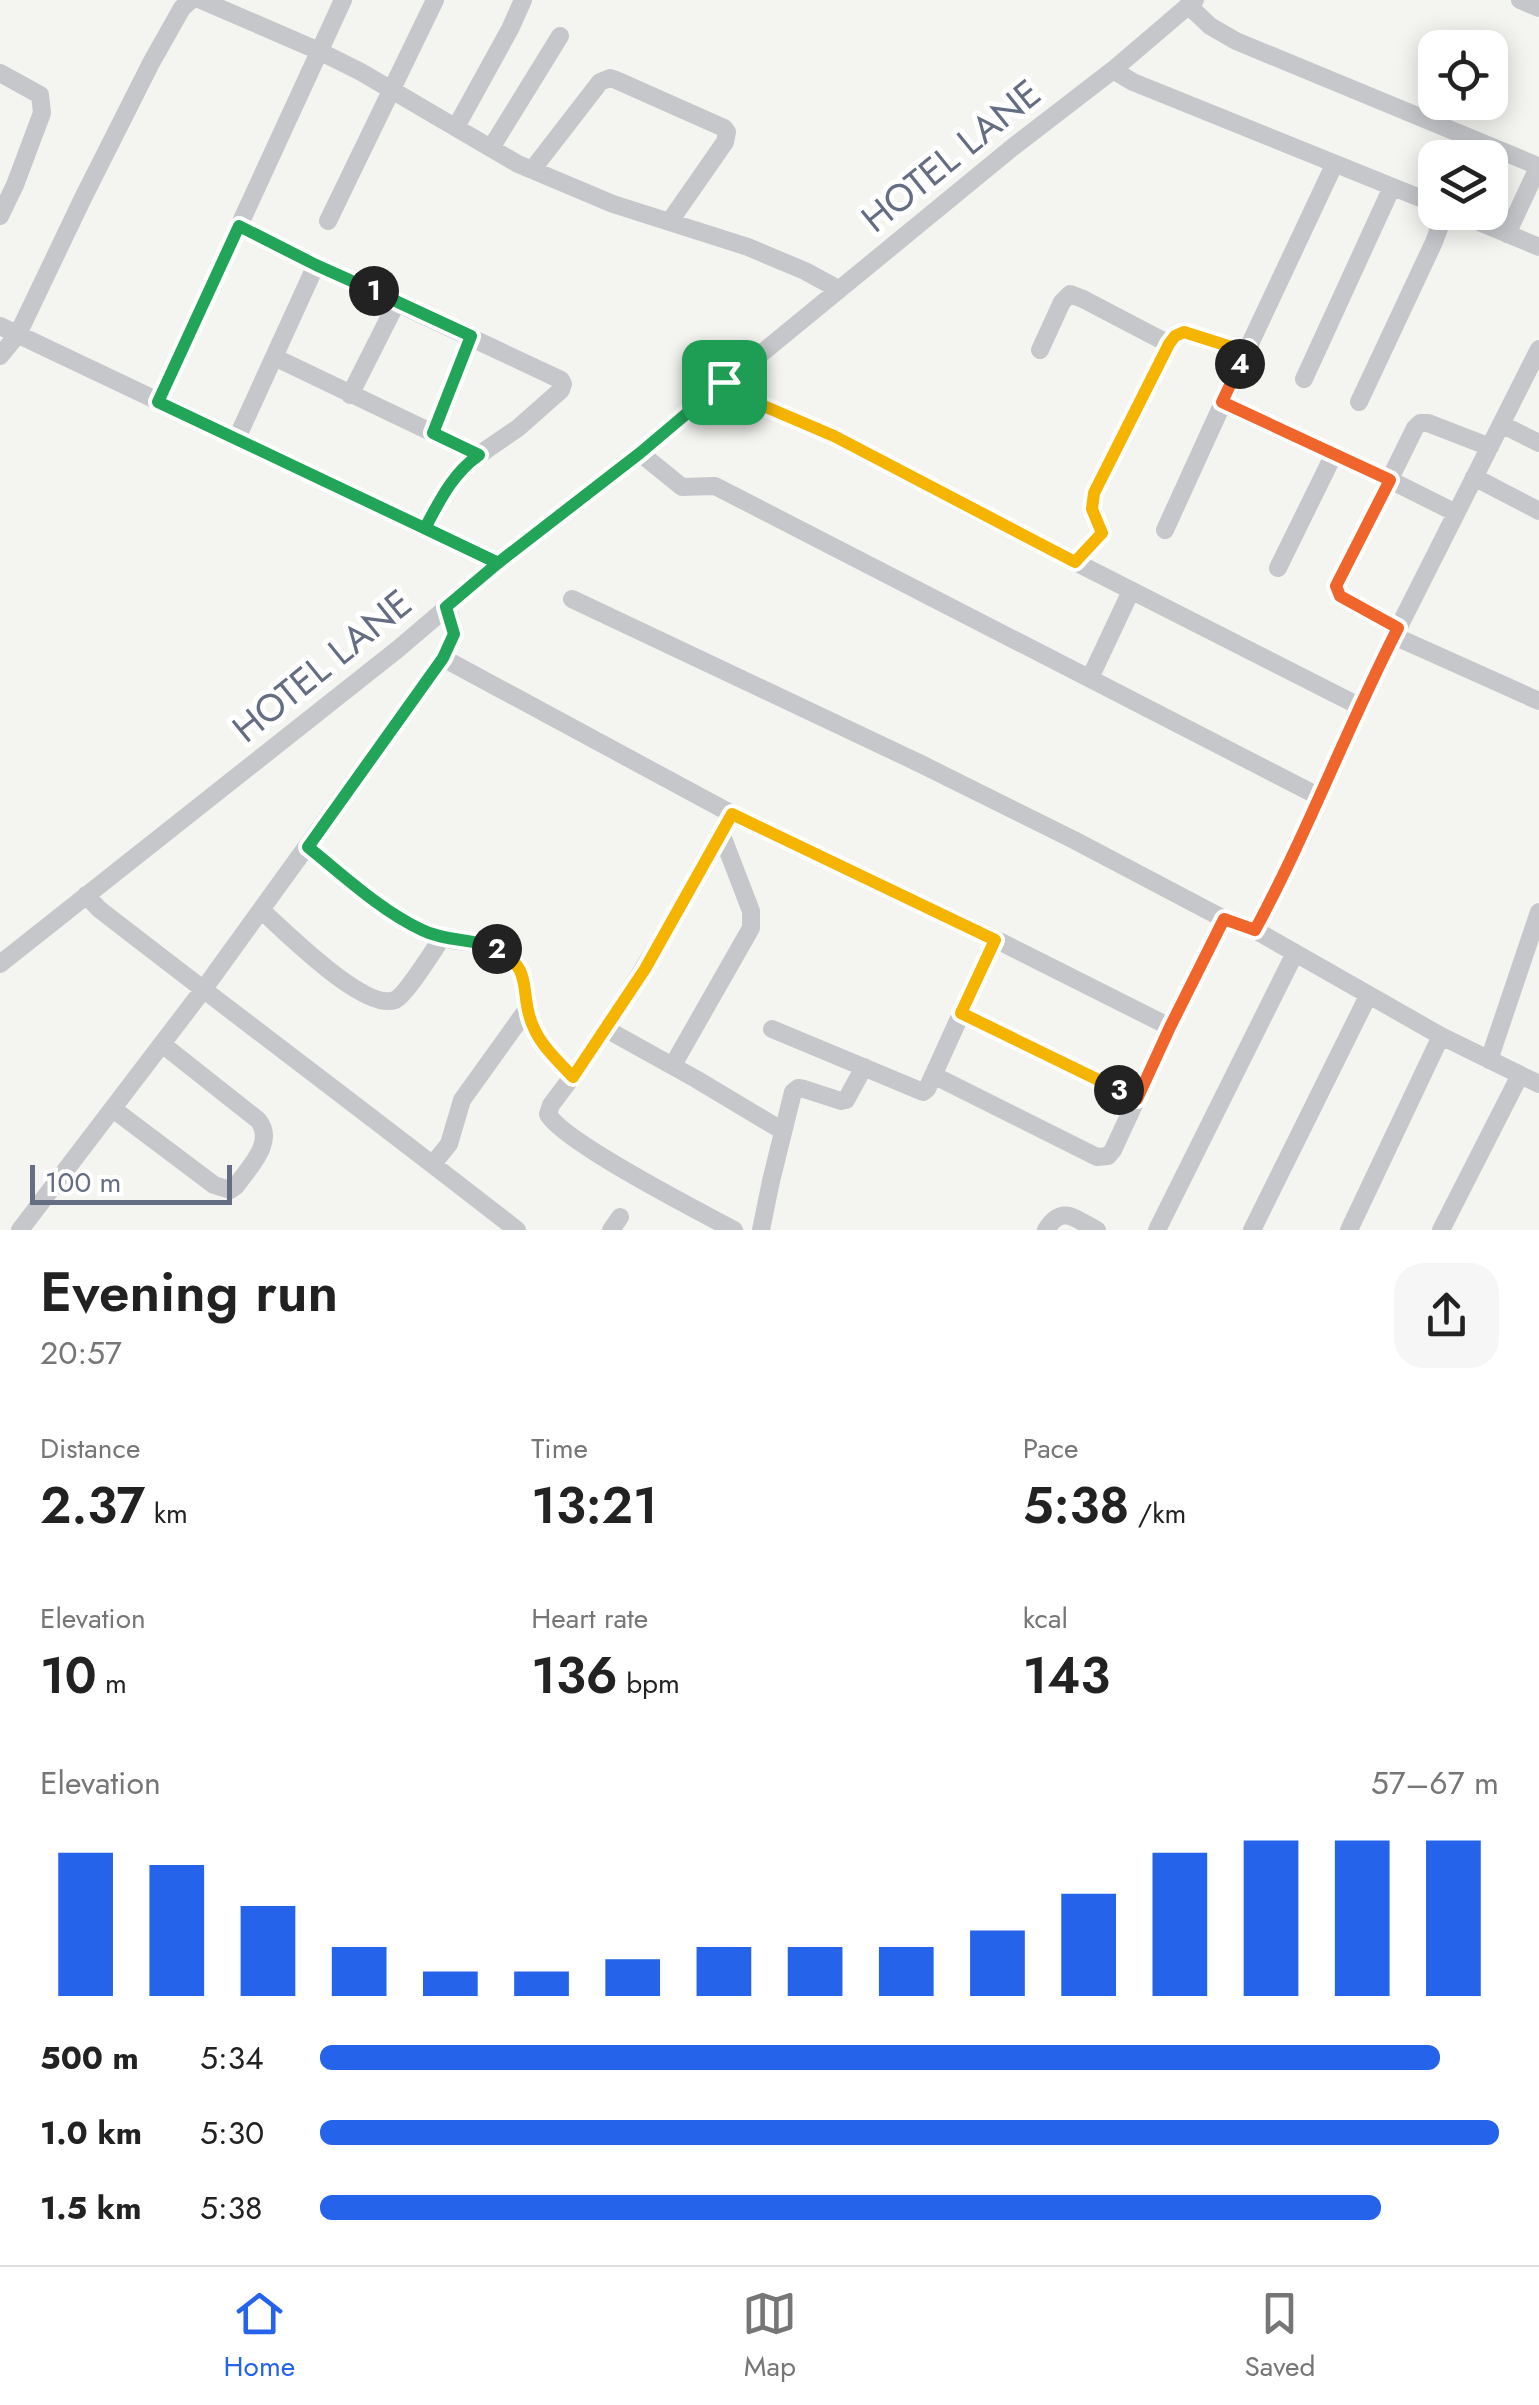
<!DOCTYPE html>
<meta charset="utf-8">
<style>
:root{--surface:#fff;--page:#f6f6f6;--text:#222;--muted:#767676;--line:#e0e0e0;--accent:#2563eb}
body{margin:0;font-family:Jost,sans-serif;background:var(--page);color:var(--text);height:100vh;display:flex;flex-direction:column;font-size:38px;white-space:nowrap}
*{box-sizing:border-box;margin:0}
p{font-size:32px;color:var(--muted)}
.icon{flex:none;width:55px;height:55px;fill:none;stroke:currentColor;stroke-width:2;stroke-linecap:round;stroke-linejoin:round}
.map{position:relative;height:1230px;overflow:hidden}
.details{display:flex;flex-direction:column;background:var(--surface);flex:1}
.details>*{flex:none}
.fabs{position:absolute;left:1418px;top:30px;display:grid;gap:20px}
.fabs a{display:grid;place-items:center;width:90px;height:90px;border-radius:20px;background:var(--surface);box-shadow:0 5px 25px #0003;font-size:50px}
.scale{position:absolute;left:30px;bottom:25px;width:202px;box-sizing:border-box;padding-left:10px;border:5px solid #646d82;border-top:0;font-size:28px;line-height:35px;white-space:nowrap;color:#646d82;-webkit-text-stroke:8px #fff;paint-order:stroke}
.pin{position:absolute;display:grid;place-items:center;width:85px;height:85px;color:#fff;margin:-42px;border-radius:20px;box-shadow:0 5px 15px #0006}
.km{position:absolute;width:50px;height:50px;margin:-25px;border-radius:50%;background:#222;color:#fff;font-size:28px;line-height:50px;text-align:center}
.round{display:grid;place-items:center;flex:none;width:105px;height:105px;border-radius:30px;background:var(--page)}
.overview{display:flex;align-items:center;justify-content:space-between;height:170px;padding:0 40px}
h1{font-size:55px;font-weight:600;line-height:75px}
.stats{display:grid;grid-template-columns:repeat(3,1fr);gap:15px;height:170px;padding:10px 40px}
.stats div{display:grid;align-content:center}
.stats b{font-size:50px;font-weight:600}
.stats small{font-size:28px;font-weight:400}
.stats p{font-size:28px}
.chart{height:280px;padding:20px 40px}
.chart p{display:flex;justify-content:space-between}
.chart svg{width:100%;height:180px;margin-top:10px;stroke:var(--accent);stroke-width:6}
ul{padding:0 40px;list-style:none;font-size:32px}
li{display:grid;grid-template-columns:160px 120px 1fr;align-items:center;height:75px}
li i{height:25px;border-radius:12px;background:var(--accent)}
.tab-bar{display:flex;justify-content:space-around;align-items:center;height:140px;border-top:2px solid var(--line);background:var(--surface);font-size:28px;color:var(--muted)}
.tab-bar a{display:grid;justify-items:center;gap:5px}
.tab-bar .on{color:var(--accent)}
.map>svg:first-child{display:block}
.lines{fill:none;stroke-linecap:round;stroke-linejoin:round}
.minor{stroke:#c5c7cb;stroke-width:18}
.split-1-casing{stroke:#fff;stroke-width:20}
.split-2-casing{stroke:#fff;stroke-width:20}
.split-3-casing{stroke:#fff;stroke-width:20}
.split-4-casing{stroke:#fff;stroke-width:20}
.split-5-casing{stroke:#fff;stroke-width:20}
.split-1{stroke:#22a559;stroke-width:12}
.split-2{stroke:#22a559;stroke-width:12}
.split-3{stroke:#f5b400;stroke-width:12}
.split-4{stroke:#f0652b;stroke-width:12}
.split-5{stroke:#f5b400;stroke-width:12}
.labels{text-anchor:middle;stroke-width:10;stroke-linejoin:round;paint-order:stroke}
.street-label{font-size:38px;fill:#646d82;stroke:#fff}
</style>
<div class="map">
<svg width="1539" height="1230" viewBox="0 0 1539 1230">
<rect width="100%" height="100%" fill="#f4f5f1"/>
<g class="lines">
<path class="minor" d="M201,0L319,51L361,72L518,164L613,204L748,247L805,271L838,289
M1520,0L1539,8
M1188,5L1210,26L1236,41L1533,164L1536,168L1535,174L1507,234
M1113,70L1133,82L1435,204
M0,73L40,95L42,113L15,185L0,216
M456,127L510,29L523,0
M491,148L560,36
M532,170L600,82L610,78L616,80L724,128L727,132L725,142L670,221
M1455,212L1539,247
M328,221L435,0
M239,226L316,265L561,380L563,384L561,390L518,428L467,463L444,493L425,528
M0,326L499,563
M1040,350L1062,302L1070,294L1083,299L1169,344
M0,356L18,334L83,198L151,63L182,8L191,0
M274,357L479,455
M1304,379L1392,187
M724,383L745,398L834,436L975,511L1359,706
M350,395L397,302
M158,402L343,0
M1359,402L1434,242L1445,212
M1222,403L1390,480L1456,513
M1501,424L1539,443
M433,433L471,336
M237,438L316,265
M640,453L682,487L715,486L1320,797
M1474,477L1539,511
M1165,530L1248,348
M1075,562L1102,533L1092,509L1094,493L1169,344L1175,336L1183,332L1241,350L1248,348L1334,165
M1278,568L1334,454
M572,599L921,764L1074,840L1224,919L1255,930L1441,1036L1539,1084
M1398,628L1340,597L1337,586L1415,428L1420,423H1428L1490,447
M1394,636L1539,701
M443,658L732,814L995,939L1170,1027
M1090,678L1131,591
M732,814C676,914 621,1014 551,1105L548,1114C562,1141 700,1212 734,1230
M307,847C344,876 398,927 443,938C469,945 495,940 515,962C529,977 524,1002 531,1021C538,1043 557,1060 573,1077
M86,895L99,909C238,1017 379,1122 517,1230
M261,910C284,930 364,1012 395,1000C406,995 433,951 442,938
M1255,930L1302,838L1359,706L1539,349
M0,964L398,649L499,563L640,453L1013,147L1113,70L1195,0
M961,1013L1137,1099
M606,1029L696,1079L783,1131
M772,1029L923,1092L927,1089L995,939
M1489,1060L1539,912
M673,1065L751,928V911L721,833
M933,1075L1097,1157L1108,1156L1113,1150L1170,1027L1224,919
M113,1109L214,1185L230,1190L236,1186C249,1167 276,1142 258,1120L162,1044
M433,1164L449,1144L462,1100L528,1008
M20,1230L203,990L443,658C454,638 455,628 447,607
M611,1230L620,1217
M761,1230L771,1181L793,1092L798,1088L804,1089L841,1101L846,1100L864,1067
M1046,1230C1062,1204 1075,1219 1097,1230
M1157,1230L1295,953
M1252,1230L1368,996
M1349,1230L1441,1036
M1441,1230L1520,1075"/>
</g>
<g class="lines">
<defs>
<path id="split-1" d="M374,291L316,265L239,226L158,402L498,563L640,453L724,382"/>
<path id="split-2" d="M374,291L471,336L433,433L479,455C453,473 440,500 425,528L498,563L446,607L454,634L443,658L308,847C344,876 380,910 422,930C446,942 474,938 497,949"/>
<path id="split-3" d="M497,949C536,971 518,993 533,1026C541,1046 558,1061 573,1077L645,969L732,814L995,940L961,1013L1119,1090"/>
<path id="split-4" d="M1119,1090L1137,1099L1170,1027L1224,919L1255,930C1308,832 1347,727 1398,628L1340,596L1336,586L1390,480L1222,402L1240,364"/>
<path id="split-5" d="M724,382L745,398L834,436L1075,562L1102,533L1092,509L1094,493L1169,344L1175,336L1184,332L1241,350L1248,348L1240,364"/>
</defs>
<use href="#split-1" class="split-1-casing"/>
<use href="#split-2" class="split-2-casing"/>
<use href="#split-3" class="split-3-casing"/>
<use href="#split-4" class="split-4-casing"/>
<use href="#split-5" class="split-5-casing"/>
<use href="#split-1" class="split-1"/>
<use href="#split-2" class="split-2"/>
<use href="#split-3" class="split-3"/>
<use href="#split-4" class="split-4"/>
<use href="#split-5" class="split-5"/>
</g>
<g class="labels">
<g class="street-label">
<text transform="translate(951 156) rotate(-39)" y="13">HOTEL LANE</text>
<text transform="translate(322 666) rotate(-39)" y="13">HOTEL LANE</text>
</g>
</g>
</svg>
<div class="fabs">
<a><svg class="icon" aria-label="locate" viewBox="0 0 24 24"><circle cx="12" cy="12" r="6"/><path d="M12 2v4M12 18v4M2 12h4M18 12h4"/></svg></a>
<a><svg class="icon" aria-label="layers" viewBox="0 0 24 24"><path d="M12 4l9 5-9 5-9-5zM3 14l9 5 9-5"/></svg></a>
</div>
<div class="scale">100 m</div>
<div class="pin" style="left:724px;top:382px;background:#1e9e55"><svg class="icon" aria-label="arrive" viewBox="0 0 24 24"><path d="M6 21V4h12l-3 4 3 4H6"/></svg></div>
<b class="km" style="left:374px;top:291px">1</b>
<b class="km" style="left:497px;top:949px">2</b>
<b class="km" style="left:1119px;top:1090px">3</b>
<b class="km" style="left:1240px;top:364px">4</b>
</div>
<section class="details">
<div class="overview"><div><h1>Evening run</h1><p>20:57</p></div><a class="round"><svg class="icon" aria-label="share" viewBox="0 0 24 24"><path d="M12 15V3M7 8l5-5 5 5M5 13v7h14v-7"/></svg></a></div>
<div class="stats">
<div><p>Distance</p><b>2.37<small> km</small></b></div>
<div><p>Time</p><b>13:21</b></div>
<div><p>Pace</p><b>5:38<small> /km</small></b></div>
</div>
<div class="stats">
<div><p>Elevation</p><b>10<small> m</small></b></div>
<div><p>Heart rate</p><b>136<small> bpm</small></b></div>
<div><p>kcal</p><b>143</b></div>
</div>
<div class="chart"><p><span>Elevation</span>57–67 m</p>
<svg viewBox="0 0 160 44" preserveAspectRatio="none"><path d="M5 44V9M15 44V12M25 44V22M35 44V32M45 44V38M55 44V38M65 44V35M75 44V32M85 44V32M95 44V32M105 44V28M115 44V19M125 44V9M135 44V6M145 44V6M155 44V6"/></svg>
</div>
<ul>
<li><b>500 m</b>5:34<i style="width:95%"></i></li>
<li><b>1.0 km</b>5:30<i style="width:100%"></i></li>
<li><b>1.5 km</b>5:38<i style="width:90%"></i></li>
</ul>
</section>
<nav class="tab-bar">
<a class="on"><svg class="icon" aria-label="home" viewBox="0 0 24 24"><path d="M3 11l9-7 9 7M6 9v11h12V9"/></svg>Home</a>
<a><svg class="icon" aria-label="map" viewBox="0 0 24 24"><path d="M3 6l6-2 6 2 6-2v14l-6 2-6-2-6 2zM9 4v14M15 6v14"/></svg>Map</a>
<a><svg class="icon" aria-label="saved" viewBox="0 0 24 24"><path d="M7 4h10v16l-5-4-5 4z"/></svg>Saved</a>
</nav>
